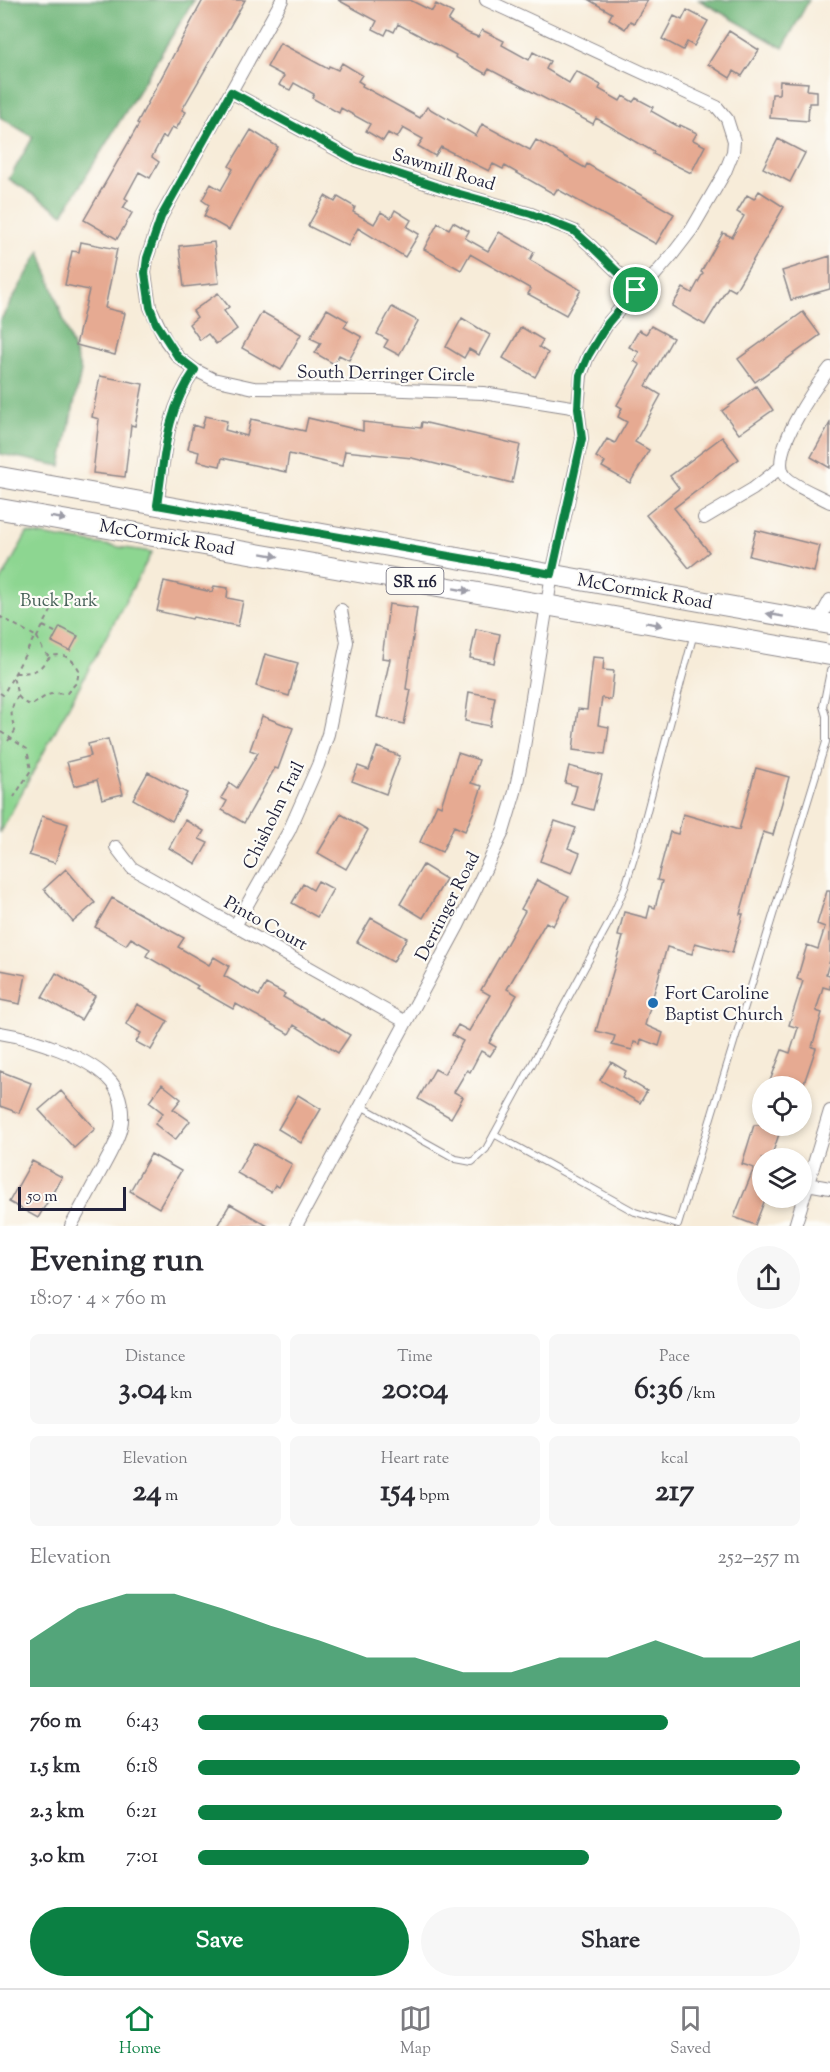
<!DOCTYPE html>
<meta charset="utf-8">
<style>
:root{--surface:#fff;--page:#f7f7f7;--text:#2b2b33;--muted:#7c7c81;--line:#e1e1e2;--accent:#0b8043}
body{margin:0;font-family:"Sorts Mill Goudy",serif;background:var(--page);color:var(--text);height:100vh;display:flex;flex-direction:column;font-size:22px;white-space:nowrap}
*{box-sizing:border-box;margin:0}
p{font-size:20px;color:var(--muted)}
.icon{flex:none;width:33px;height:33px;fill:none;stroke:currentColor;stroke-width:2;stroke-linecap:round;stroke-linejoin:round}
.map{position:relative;height:1226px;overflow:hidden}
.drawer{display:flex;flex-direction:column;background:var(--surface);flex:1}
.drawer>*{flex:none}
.buttons{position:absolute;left:752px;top:1076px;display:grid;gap:12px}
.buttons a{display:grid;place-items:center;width:60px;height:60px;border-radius:50%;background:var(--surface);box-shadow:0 3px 9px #0003;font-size:30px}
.scale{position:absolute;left:18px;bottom:15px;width:108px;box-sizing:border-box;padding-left:6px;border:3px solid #22223b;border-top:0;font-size:16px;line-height:21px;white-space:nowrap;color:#22223b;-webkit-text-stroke:4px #fdfcf7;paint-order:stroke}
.pin{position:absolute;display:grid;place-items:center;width:51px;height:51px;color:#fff;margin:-26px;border:3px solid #fff;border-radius:50%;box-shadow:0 2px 6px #0007}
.round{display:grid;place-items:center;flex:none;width:63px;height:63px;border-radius:32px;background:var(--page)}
.headline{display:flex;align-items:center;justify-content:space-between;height:102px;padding:0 30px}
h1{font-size:33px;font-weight:700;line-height:45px}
.metrics{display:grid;grid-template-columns:repeat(3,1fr);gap:9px;height:102px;padding:6px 30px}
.metrics div{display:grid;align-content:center;border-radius:9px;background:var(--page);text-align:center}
.metrics b{font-size:30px;font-weight:700}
.metrics small{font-size:16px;font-weight:400}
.metrics p{font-size:16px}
.chart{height:168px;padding:12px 30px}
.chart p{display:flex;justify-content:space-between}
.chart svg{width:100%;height:108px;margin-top:6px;fill:var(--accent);opacity:.7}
.action{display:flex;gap:12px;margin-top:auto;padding:12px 30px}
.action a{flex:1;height:69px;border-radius:36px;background:var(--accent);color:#fff;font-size:24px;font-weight:700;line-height:69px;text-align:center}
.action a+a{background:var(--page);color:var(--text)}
ul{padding:0 30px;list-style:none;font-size:20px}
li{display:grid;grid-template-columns:96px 72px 1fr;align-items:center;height:45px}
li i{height:15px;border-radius:8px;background:var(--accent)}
.tabs{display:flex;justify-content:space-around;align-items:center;height:84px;border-top:2px solid var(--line);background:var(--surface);font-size:16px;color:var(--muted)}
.tabs a{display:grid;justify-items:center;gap:3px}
.tabs .on{color:var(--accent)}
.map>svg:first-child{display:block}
.green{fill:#8dd691;stroke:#587c66;stroke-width:1.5}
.forest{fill:#72b77b;stroke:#4a6c5b;stroke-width:1.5}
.building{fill:#e6aa92}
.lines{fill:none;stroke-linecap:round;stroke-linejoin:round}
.lane-casing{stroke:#8c878a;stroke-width:8}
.street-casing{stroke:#8c878a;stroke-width:14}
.primary-casing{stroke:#8c878a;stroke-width:22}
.path{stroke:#8c878a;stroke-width:2;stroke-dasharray:4.5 4.5;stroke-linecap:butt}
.lane{stroke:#fff;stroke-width:6}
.street{stroke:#fff;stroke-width:12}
.primary{stroke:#fff;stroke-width:20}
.oneway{fill:#9c9ca7}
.route-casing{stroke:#fff;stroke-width:12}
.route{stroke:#0b8043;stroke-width:8}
.poi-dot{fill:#1f6fb2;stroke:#fdfcf7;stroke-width:2}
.labels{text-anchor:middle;stroke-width:4.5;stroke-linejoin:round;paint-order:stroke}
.shield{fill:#fdfcf7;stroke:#646373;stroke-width:1.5}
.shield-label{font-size:16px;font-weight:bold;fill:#22223b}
.street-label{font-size:18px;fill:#22223b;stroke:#fdfcf7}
.park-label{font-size:18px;fill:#476159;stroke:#fdfcf7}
.poi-label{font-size:18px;fill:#22223b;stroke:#fdfcf7;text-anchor:start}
</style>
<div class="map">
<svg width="830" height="1226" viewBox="0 0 830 1226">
<rect width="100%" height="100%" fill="#fdfcf7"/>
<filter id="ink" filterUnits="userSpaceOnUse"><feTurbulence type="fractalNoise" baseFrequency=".0167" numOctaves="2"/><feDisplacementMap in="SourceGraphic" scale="12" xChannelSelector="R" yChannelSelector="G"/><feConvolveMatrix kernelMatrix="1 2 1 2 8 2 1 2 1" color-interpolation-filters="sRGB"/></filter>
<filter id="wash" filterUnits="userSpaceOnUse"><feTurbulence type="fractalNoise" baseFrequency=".008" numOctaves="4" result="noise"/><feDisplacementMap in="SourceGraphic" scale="24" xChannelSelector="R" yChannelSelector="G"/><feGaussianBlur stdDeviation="1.35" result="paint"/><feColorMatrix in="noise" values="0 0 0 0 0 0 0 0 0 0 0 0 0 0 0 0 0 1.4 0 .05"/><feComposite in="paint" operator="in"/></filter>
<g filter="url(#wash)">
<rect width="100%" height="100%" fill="#f7ecd9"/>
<path class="green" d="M27,533L152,552L0,833V583Z"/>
<path class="forest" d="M0,0H194L63,214L9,179L33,137L0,117Z
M699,0H809L783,48Z
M40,251L81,371L61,466L0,454V321Z"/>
<g id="blocks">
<path class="building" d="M203,0H245L182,110L186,112L176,129L172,127L166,138L163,136L152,157L159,162L150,178L139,172L125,198L128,200L123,208L132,213L117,239L84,220L139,124L137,123Z
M338,0H410L432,11L436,4L453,13L448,21L468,33L478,37L482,30L504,41L502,45L529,60L533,52L550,61L546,69L569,83L576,71L601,85L599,89L620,101L623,96L633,102L636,98L653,107L651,111L679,127L680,125L697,133L693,140L705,146L691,173L653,154L654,152L596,118L593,124L489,69L486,74L455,57L456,55L398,24L394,32L388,29L385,35L373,29L377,21Z
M589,0H648L634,23L630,21L625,29L609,19L612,13Z
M687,10L708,21L694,46L687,42L683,50L662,39L674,16L682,20Z
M729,31L759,50L742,76L734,71L730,78L708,64Z
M280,43L328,69L329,66L338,70L342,63L362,75L358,81L363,84L362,86L420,118L427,107L476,136L482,124L530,150L536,140L585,168L587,164L674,214L656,244L557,189L554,194L505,166L503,169L493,164L489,171L441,147L435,156L418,146L423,139L403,128L397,138L388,133L383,141L366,131L370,124L341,108L339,113L312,98L314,94L294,83L290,90L279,85L284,76L267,67Z
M780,81L808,83L807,90L817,91V103H809L808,121L770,118L772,94H779Z
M251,130L278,147L255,182L229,230L204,216L209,205L202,200L211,184L221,190L233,169L229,166Z
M778,139L805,153L790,182L763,168Z
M759,191L784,207L735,291L728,287L705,325L672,306L683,288L692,293L703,273L701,272L723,233L732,237L744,216L737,212L747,195L754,199Z
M325,196L335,202L338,197L355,207L353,212L374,224L381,212L391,218L395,210L411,220L407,227L419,234L405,257L358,228L348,246L308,226Z
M453,222L469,231L465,238L488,251L499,232L534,252L530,260L581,290L566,315L528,294L531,289L470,254L461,270L424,249L438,223L449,229Z
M81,242L117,249L105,308L125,313L115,355L76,345L89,290L65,285L72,251L79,252Z
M214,242L219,283L184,287L179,246Z
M830,256V289L791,300L782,271Z
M218,293L229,307L224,311L237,329L216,344L208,334L200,340L189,324L197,317L193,311Z
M392,307L418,321L399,355L384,347L388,340L377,334Z
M327,309L348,321L344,327L362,337L349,360L339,355L334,364L315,353L321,343L310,338Z
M262,312L301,334L281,370L242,348Z
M803,312L820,335L755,382L738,359Z
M462,318L490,335L479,355L469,349L464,358L446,347Z
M651,326L673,338L646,386L661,395L635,442L649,450L630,483L602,467L605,462L596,457L607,439L615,443L627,422L618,417L622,408L617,405L640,365L634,361L639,352L629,347L639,330L646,334Z
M521,327L543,340L539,347L548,353L535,377L503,358Z
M100,376L143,384L135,426L131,425L125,477L93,473L99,419L92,417Z
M756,386L773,410L739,434L722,411Z
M205,416L227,421L225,430L247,436L251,419L305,431L308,418L363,431V422L421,428L422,422L520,445L512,483L412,458L345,451L342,466L289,454L286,472L222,458L220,466L197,461L199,452L188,449L193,425L202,428Z
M830,423V468L811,457Z
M722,437L739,459L674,508L709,552L689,568L646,515L679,488L670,476Z
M756,530L820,546L814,572L749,556Z
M164,581L212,592L214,586L228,588L227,598L243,601L238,626L193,617L192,619L157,611Z
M389,604L417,608L406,689L411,690L404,724L377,717L390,659L382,658Z
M60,627L78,636L70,651L52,642Z
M476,629L500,634L494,663L470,658Z
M265,654L298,663L289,696L256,686Z
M593,657L604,658L603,670L614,671L611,700L602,698L598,725L609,727L605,754L573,750L578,709L587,710Z
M469,692L495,697L490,726L465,721Z
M262,716L293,728L278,769L275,768L244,823L222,810L227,801L221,798L230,783L237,788L258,753L250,750Z
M108,739L123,794L102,799L97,780L74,786L67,762L91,756L88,744Z
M377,747L400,756L386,794L352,781L358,766L369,770Z
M458,753L479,760L471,783L482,786L473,813L465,831L454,826L442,852L420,842L437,804L441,806Z
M569,766L602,775L593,810L572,804L577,786L565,783Z
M756,768L789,777L773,835L763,832L740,914H743L732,953L695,943L692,954L667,947L645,1025L663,1033L659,1046L641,1039L640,1044L634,1042L632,1050L612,1045L615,1036L596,1031L623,937L618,936L624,912L647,918L650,906L655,908L662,881L657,880L670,832L678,834L683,814L739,830Z
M148,772L187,793L172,821L133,799Z
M341,814L368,830L346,869L318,853Z
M42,816L68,824L55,863L29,855Z
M185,820L204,831L199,839L208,843L196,864L169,848Z
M555,821L576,828L568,848L580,853L572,873L540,861Z
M423,865L446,879L423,918L400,904Z
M66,869L95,903L73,922L44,889Z
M537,880L569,896L553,926L546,922L507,989L517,995L489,1043L496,1047L490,1056L481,1051L470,1072L467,1070L454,1092L463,1097L451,1118L418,1099L435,1069L444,1074L463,1041L452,1035L458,1025L469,1031L490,995L481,990L525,911L521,909Z
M318,881L333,889L317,917L292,903L303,884L313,890Z
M827,891H830V960L826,974L830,975V989L823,987L816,1011L822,1013L812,1047L816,1048L803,1086H768L782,1050L790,1053L798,1028L789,1025L803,981L797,979L807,945L818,949L825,927L817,924Z
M112,898L184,938L178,947L209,965L214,957L229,966L224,976L259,996L266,984L285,994L283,997L321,1019L322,1018L350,1035L338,1053L294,1025L289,1034L236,1004L233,1009L196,988L198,986L146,956L150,949L131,938L126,945L95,927Z
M371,918L407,938L393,962L357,942Z
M0,970L26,975L20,1004L0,1000Z
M56,973L95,996L81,1020L42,997Z
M137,1004L168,1021L151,1050L136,1042L141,1033L126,1024Z
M611,1062L626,1071L623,1077L647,1091L640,1103L600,1080Z
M0,1071L31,1083L19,1113L0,1106Z
M162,1084L181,1099L173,1109L190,1121L175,1140L155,1124L163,1113L149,1102Z
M61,1091L95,1129L74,1148L39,1110Z
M298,1095L321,1109L301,1143L278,1129Z
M754,1125H782L771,1158H762V1197H766L755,1225L734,1217L754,1168L742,1164Z
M254,1143L292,1164L279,1187L275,1185L271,1192L237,1173Z
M151,1154L181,1171L159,1208L130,1191Z
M32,1161L62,1177L38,1218L9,1202Z
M230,1204L268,1226H217Z"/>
</g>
</g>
<g filter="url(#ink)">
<use href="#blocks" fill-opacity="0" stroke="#8c878a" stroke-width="1.5"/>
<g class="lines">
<defs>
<path id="lane" d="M361,1106L456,1159L472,1162L486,1149L610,921L625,887L638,845L694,633
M494,1134L635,1212L678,1225L826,742V716L823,706L830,671"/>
<path id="street" d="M282,0L161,217L147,258L145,273L150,307L166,341L178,357L195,370L213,379L254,388L378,389L483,393L578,408
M231,92L356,160L453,192L531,214L574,231L592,247L636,290
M830,368C816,386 767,455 785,476C793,486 818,495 830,502
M157,505C165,455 165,413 195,370
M704,518L753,489L781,467
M818,622L830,600
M116,847L132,868L406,1022
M235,926L289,831L318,765L328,734L347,642L341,610
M0,1033C32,1038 91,1057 112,1083C121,1094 124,1114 121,1127C118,1141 110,1153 104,1165C93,1185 82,1206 71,1226
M807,1184L830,1188
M296,1226L458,926L503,832L515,792L523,753L552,574L582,439L578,408L581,375L588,356L608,323L636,290L653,277L672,255L692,229L725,172L733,152L734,141L727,119L717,107L486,0
M795,1226L830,1111"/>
<path id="primary" d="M0,477L830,624
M0,509L830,655"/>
</defs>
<use href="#lane" class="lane-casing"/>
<use href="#street" class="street-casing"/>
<use href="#primary" class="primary-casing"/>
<path class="path" d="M0,619L1,617L35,636
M43,626L57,633
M37,637L43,650L49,657
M15,673C23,673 31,673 38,669C43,666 44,662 48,659C59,649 74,659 79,670L77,682L67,693C61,694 57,693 52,694C38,696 33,715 18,696
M0,693L3,695L35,636L37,637L51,611
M1,732L27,749L31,770L14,797
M8,741L15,731C11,716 9,709 18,696L13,677"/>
<use href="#lane" class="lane"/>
<use href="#street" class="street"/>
<use href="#primary" class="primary"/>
</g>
<defs><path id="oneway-solid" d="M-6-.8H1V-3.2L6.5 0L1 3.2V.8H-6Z" transform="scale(1.5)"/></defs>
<g class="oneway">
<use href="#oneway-solid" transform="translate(58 518) rotate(9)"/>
<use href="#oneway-solid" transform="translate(270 555) rotate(10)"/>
<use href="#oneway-solid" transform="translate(462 590) rotate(10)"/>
<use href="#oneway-solid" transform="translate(775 615) rotate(-170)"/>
<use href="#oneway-solid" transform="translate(654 624) rotate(10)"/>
</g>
</g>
<g class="lines" filter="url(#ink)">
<defs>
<path id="route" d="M231,92L356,160L453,192L531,214L574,231L592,247L636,290L608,323L588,356L580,375L578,408L582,439L552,574L157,505C165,455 165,413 195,370L178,357L156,323L150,307L145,273L147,258L161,217Z"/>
</defs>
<use href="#route" class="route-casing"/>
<use href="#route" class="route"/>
</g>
<circle class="poi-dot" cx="653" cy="1003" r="6"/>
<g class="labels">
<rect class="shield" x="386.5" y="568" width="57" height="26" rx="4.5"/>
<g class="shield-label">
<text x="415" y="587">SR 116</text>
</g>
<g class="street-label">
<text transform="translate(444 169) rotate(17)" y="6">Sawmill Road</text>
<text transform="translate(386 373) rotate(1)" y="6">South Derringer Circle</text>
<text transform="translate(167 537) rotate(10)" y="6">McCormick Road</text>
<text transform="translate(645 591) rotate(10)" y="6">McCormick Road</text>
<text transform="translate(273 815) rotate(-64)" y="6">Chisholm Trail</text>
<text transform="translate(447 906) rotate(-63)" y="6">Derringer Road</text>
<text transform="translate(266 923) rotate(29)" y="6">Pinto Court</text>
</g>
<g class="park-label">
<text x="59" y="606">Buck Park</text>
</g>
<g class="poi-label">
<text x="665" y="999">Fort Caroline<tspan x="665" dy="21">Baptist Church</tspan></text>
</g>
</g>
</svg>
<div class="buttons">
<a><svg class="icon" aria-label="locate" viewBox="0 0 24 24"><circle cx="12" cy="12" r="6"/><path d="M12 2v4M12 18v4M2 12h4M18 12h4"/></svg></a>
<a><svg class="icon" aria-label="layers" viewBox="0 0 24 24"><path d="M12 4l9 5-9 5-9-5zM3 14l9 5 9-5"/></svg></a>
</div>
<div class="scale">50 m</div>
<div class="pin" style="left:636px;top:290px;background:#1e9e55"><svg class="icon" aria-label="arrive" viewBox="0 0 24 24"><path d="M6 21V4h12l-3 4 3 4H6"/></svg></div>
</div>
<section class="drawer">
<div class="headline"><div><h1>Evening run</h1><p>18:07 · 4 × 760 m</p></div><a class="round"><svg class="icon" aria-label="share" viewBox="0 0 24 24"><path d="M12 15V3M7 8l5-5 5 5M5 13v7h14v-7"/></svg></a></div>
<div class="metrics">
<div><p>Distance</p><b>3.04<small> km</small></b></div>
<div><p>Time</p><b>20:04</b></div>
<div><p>Pace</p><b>6:36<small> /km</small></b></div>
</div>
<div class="metrics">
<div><p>Elevation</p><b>24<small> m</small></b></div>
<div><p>Heart rate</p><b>154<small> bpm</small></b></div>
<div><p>kcal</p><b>217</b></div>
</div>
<div class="chart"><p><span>Elevation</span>252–257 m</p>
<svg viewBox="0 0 160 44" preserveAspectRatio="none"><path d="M0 44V25L10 12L20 6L30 6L40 12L50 19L60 25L70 32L80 32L90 38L100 38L110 32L120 32L130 25L140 32L150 32L160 25V44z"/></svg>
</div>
<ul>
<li><b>760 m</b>6:43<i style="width:78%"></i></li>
<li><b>1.5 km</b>6:18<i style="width:100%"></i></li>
<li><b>2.3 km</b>6:21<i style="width:97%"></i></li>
<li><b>3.0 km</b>7:01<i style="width:65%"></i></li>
</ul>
<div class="action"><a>Save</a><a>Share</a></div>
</section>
<nav class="tabs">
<a class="on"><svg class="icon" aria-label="home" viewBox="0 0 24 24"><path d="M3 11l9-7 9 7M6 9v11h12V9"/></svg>Home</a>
<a><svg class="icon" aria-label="map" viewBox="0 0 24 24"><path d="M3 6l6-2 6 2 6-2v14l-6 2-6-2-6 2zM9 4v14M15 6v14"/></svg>Map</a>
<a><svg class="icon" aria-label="saved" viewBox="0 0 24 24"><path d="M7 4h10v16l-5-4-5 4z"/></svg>Saved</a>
</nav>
